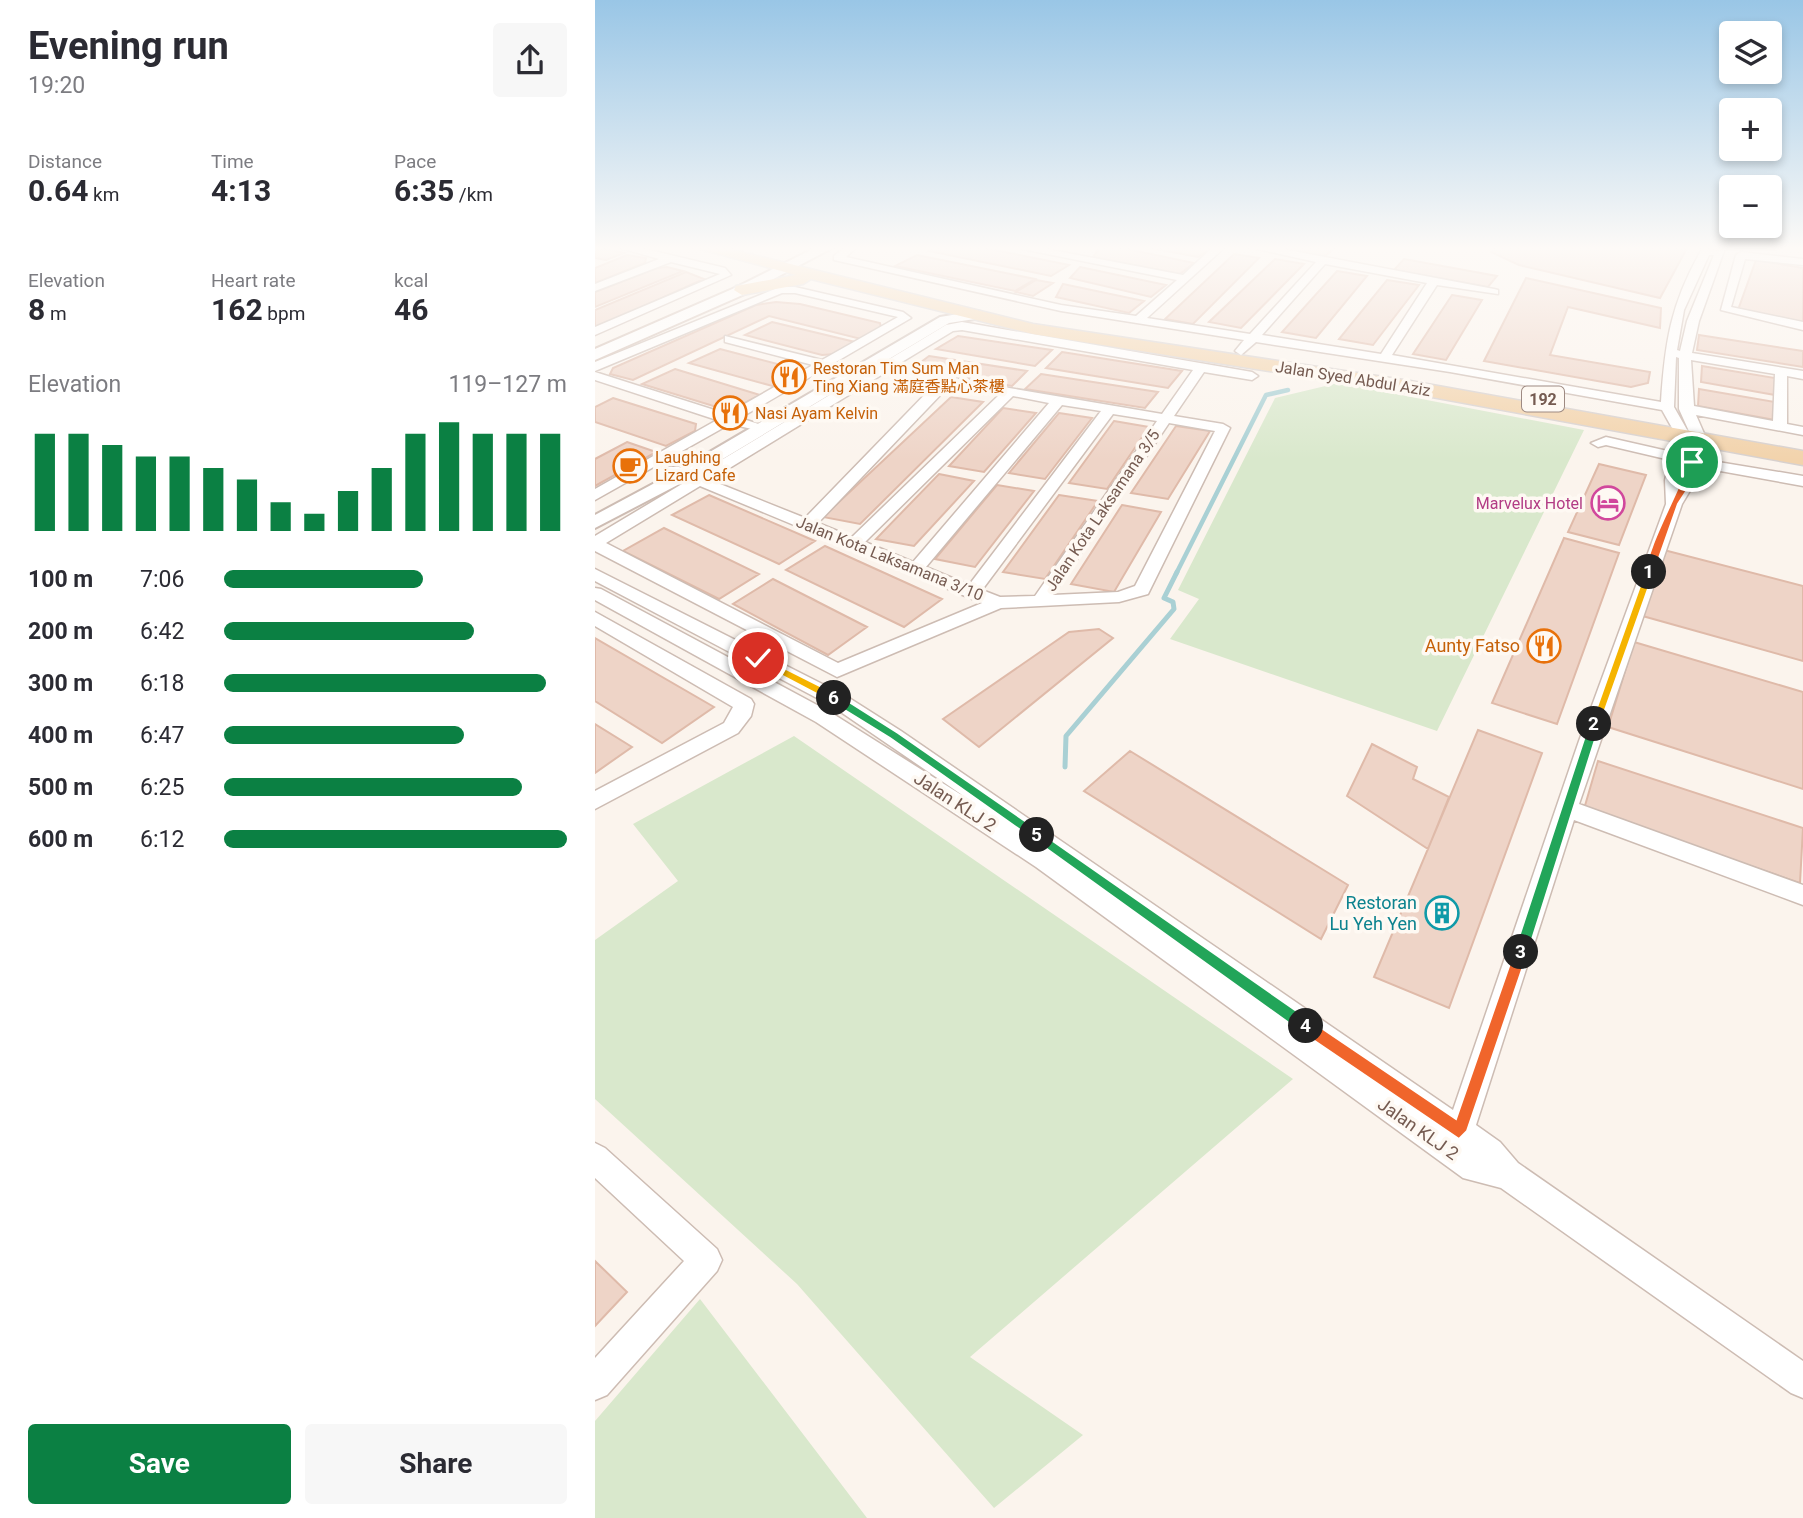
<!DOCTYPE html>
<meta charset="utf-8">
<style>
:root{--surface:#fff;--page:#f7f7f7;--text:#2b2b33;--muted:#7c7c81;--accent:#0b8043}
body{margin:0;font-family:Roboto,"Noto Sans SC",sans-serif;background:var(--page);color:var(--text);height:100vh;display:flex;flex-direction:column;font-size:26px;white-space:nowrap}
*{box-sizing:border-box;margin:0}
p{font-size:23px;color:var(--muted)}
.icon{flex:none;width:38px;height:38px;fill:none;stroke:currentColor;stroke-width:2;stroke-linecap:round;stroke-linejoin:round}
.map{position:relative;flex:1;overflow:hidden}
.sheet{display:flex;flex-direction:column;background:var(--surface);width:595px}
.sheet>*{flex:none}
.tools{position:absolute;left:1124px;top:21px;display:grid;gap:14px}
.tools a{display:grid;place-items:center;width:63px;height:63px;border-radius:7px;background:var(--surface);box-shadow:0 4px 10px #0003;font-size:35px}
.pin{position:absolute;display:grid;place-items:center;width:60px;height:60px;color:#fff;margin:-30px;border:4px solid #fff;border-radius:50%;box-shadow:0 2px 7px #0007}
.km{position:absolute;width:35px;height:35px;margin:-18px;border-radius:50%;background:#222;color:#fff;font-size:19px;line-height:35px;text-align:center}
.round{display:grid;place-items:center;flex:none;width:74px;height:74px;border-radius:7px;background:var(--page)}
.headline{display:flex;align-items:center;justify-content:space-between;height:119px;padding:0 28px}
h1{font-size:38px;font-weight:700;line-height:52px}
.stats{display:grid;grid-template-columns:repeat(3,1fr);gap:10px;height:119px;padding:7px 28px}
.stats div{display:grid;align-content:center}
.stats b{font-size:30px;font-weight:700}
.stats small{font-size:19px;font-weight:400}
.stats p{font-size:19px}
.chart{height:196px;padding:14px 28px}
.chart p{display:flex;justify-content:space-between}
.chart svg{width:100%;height:126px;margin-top:7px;stroke:var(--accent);stroke-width:6}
.action{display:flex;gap:14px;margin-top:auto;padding:14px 28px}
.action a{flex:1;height:80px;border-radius:7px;background:var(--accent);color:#fff;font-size:28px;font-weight:700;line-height:80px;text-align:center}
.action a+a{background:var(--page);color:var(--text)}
ul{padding:0 28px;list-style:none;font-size:23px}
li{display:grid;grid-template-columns:112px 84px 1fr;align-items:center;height:52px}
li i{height:18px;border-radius:9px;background:var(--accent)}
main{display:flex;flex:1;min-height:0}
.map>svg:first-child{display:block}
.green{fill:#d9e8cc}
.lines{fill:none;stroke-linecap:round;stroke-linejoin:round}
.stream-far1{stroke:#a9d0d4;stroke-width:4.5}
.stream{stroke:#a9d0d4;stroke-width:5}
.building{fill:#eed4c7;stroke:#dfbaa9;stroke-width:2}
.minor-casing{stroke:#cdbcb3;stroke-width:3}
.tertiary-casing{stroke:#cdbcb3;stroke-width:4}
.secondary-casing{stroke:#d2beb3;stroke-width:4}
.primary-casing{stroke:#d8d1ce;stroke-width:3}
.minor{fill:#fff;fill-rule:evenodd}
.tertiary{fill:#fff;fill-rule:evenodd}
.secondary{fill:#fff;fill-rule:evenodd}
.primary{fill:#f2d3ac;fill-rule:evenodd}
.split-1{fill:#f0652b;stroke:#fff;stroke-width:2}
.split-2{fill:#f5b400;stroke:#fff;stroke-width:2}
.split-3{fill:#22a559;stroke:#fff;stroke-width:2}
.split-4{fill:#f0652b;stroke:#fff;stroke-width:2}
.split-5{fill:#22a559;stroke:#fff;stroke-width:2}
.split-6{fill:#22a559;stroke:#fff;stroke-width:2}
.split-7{fill:#f5b400;stroke:#fff;stroke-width:2}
.labels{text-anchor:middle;stroke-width:7;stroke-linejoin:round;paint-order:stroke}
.far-food-label{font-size:16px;fill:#c56008;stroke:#fef9f3;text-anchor:start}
.far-street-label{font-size:16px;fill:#755b51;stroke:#fef9f3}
.shield{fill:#fef9f3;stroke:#9e8a82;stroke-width:2}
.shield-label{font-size:16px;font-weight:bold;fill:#755b51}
.far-hotel-label{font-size:16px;fill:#b23c85;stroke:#fef9f3;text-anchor:end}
.food-label{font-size:18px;fill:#c56008;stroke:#fef9f3;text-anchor:end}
.street-label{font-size:18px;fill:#755b51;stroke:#fef9f3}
.culture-label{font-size:18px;fill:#0d838f;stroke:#fef9f3;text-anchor:end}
</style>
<main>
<section class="sheet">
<div class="headline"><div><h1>Evening run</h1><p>19:20</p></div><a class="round"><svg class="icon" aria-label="share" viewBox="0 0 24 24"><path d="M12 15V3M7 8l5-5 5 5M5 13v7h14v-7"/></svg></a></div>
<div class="stats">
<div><p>Distance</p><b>0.64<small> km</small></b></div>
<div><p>Time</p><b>4:13</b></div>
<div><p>Pace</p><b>6:35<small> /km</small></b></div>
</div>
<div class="stats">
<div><p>Elevation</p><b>8<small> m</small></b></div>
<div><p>Heart rate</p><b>162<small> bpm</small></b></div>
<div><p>kcal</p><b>46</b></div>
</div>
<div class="chart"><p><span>Elevation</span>119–127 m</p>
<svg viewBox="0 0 160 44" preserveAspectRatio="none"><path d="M5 44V10M15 44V10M25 44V14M35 44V18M45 44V18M55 44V22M65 44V26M75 44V34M85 44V38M95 44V30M105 44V22M115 44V10M125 44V6M135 44V10M145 44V10M155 44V10"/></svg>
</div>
<ul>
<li><b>100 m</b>7:06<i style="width:58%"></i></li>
<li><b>200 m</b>6:42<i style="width:73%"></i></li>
<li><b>300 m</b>6:18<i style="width:94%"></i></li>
<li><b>400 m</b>6:47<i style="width:70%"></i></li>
<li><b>500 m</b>6:25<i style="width:87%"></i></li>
<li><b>600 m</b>6:12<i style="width:100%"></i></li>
</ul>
<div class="action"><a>Save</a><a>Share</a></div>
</section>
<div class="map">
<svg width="1208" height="1518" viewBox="0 0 1208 1518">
<rect width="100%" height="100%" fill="#fbf4ed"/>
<path class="green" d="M743,383L989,430L842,731L575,639L604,599L583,590L680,398Z
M199,736L698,1079L375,1357L488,1435L399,1508L202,1284L0,1099V940L83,881L38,824Z
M105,1299L272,1518H0V1421Z"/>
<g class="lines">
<path class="stream-far1" d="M581,574L671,395L693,390"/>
<path class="stream" d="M470,767L471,736L579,609L578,602L569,598L582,572"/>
</g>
<path class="building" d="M341,247H385L474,265L456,276L334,251Z
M505,247H523L599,263L585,274L498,257Z
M550,247H616L617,248L603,257Z
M678,247H741L729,257Z
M900,247H1076L1091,250L1065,298L924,265L896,252Z
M11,249L29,253L11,260L0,258V250Z
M639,254L664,258L598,324L570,319Z
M32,255L51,258L50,263L0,283V268Z
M322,255L440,279L420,291L300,266Z
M680,259L709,264L646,328L614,322Z
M809,259L902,276L893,287L799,270Z
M1161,260L1208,268V322L1143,310Z
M72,267L88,271L0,307V292L62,268Z
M485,267L571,285L556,297L475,278Z
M742,271L772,276L721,338L687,332Z
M91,272L109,279L0,328V310Z
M931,278L1066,308L1065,328L973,307L955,355L1055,372L1053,383L1036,387L889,361Z
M441,280L458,283L438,296L421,292Z
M792,280L824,285L778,345L744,339Z
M468,284L549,301L534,313L461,297Z
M857,295L887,300L851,360L818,354Z
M181,302L205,304L285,323L286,328L266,339L174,316L38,380L15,374L18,368L161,305Z
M177,322L260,342L240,354L227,355L150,335Z
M1104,335L1208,351V367L1102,350Z
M363,336L457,350L440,366L341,349Z
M125,349L202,369L203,375L181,387L94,363Z
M467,352L587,371L573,388L451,368Z
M334,356L432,371L417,386L317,369Z
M1107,366L1180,378V395L1106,382Z
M80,369L165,395L142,407L128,409L47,384Z
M446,374L563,392L550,408L430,389Z
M1104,389L1180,402V420L1103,406Z
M356,397L388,402L265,524L228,517Z
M18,398L101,424L100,431L71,446L0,422V407Z
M408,408L441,413L389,472L354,466Z
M464,413L497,418L450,479L414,473Z
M519,421L554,427L512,489L474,483Z
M581,426L615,431L573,499L536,493Z
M32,442L61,452L0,486V459Z
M1004,464L1051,475L1024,545L973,532Z
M344,474L379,481L319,546L281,539Z
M402,485L439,491L380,567L340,559Z
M114,495L220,541L184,564L77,515Z
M464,495L503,501L450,579L408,572Z
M527,505L566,512L519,592L476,584Z
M69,528L164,574L124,599L28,551Z
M969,538L1024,553L962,724L897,703Z
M230,546L347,599L309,627L191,570Z
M1065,549L1208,586V661L1044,615Z
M178,579L272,627L233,655L138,604Z
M504,629L518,638L384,747L348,719L474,632Z
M0,638L119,707L67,743L0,701Z
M1039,642L1208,692V789L1013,727Z
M0,724L37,747L0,773Z
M883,730L947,753L854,1008L779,977Z
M777,744L822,767L818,779L854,797L833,849L752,796Z
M535,751L753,885L726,939L489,791Z
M1003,761L1208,828L1205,883L989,809Z
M0,1261L32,1292L0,1326Z"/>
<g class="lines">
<defs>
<path id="minor" d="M22,247H42L130,268L136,275L0,335V327L125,274L76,262L0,291V284L64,259Z
M250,247H262L251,257L466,305L541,316L582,280L417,247H441L588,275L618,247H630L552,318L655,334L721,262L653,247H677L899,289L903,290V294L842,285L797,355L1066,402C1070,341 1076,303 1107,249L1129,251L1104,321L1097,353L1208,371V379L1192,376V424L1208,427V435L1101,415L1111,438L1105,459L1208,476V486L1103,467L1099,484L1087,504L984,804L1208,885V905L979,820L881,1125L905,1142L923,1163L1208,1361V1398L1196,1393L906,1188L868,1178L441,867L221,722L0,600V588L6,589L235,712L376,801L237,706L0,581V569L251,696L306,731L858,1110L984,741L1071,504L1070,480L1075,460L1011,445L1003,447L996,443L1011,437L1077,452L1081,435L1067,410L855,372L661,342L646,355L640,351L649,340L466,311L239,260V256ZM1114,255H1119L1092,321L1085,351L1082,350L1089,310ZM730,264L832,283L786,354L667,335ZM1081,357L1084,358V409L1097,438L1088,468L1095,435L1079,407ZM1096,360L1180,374L1178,421L1099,406Z
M1146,252L1208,259V265L1150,259L1136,307L1208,322V330L1126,310L1141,255Z
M185,287H200L308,312L316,318L145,418L170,426V432L135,424L0,500V489L122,420L0,380V372L132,414L218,365L130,342V336L227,360L303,317L200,293H187L0,371V362Z
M367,322L657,372L663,376L657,380L609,372L579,416L628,424L635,428L553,594L524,602L406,608L242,677L0,551V536L92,481L74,473V467H84L103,474L273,372L263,370V364L283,366L351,325ZM367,330L598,370L567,414L297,368L358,331ZM288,374L341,383L210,518L115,480ZM354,386L405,394L257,537L223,523ZM418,396L454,403L318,562L270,542ZM467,405L506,411L374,585L331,567ZM518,414L562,421L440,596L405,597L387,590ZM574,423L620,431L540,586L523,592L458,595ZM105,486L387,603L243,663L11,543Z
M0,612L156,699L159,704L156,716L143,733L0,809V791L129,723L138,707L0,626Z
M0,1143L10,1148L122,1249L127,1260L122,1271L12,1395L0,1400V1358L89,1261L0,1178Z"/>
<path id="tertiary" d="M381,311L386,312V318L354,323L96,478L0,528V515L84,470L345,317Z"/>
<path id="secondary" d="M222,247H239L152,293L0,360V349L142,287Z"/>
<path id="primary" d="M98,247H126L438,324L815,381L1208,451V465L815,393L438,334L216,279L208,284L147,295L139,290L141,286L201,275Z"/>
</defs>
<use href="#minor" class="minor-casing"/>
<use href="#tertiary" class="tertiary-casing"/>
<use href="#secondary" class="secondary-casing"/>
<use href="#primary" class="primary-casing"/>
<use href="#minor" class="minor"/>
<use href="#tertiary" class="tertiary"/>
<use href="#secondary" class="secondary"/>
<use href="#primary" class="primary"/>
</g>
<linearGradient id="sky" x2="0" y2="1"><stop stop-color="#99c6e6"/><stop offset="0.54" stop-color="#fdfaf7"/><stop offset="1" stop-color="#fdfaf7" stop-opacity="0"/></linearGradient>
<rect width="1208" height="460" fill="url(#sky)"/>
<path class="split-1" d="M1097,459L1101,462L1096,484L1083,504L1059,572L1051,574C1050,548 1085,491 1093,462Z"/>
<path class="split-2" d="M1054,569L1059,572L1005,724L995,727L1050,572Z"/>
<path class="split-3" d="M999,721L1005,724L933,952L926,958L919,952L994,724Z"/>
<path class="split-4" d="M926,946L933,952L872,1131L864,1139L705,1031L703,1026L705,1021H716L861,1119L919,952Z"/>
<path class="split-5" d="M442,830L716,1021V1031H705L438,839V832Z"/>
<path class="split-6" d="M235,695H243L303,733L446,832V839H438L295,738L235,701Z"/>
<path class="split-7" d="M163,655L243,695L245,698L235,701L159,661L158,658Z"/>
<defs>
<symbol id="restaurant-ring" viewBox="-11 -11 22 22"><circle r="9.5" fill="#fef9f3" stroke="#e8710a" stroke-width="1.5"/><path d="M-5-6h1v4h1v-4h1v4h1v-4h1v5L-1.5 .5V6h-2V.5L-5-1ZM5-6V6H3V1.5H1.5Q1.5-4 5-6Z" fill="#e8710a"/></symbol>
<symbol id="cafe-ring" viewBox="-11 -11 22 22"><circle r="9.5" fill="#fef9f3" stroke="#e8710a" stroke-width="1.5"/><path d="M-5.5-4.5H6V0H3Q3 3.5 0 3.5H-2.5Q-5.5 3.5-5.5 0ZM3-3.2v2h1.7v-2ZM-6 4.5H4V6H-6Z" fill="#e8710a"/></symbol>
<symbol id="hotel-ring" viewBox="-11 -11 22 22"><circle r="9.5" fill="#fef9f3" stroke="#d1479c" stroke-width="1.5"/><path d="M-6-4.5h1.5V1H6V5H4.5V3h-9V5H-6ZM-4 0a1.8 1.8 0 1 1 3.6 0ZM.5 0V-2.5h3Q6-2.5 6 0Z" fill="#d1479c"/></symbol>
<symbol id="building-ring" viewBox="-11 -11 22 22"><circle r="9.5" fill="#fef9f3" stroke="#0f9aa8" stroke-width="1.5"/><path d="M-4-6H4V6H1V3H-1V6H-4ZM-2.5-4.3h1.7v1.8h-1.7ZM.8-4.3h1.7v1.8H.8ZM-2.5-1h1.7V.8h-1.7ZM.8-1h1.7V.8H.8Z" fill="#0f9aa8"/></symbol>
</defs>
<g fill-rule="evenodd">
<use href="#restaurant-ring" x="175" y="358" width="38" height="38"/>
<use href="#restaurant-ring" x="116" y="394" width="38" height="38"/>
<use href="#cafe-ring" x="16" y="447" width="38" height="38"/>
<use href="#hotel-ring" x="994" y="484" width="38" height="38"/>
<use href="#restaurant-ring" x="930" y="627" width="38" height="38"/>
<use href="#building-ring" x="828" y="894" width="38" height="38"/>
</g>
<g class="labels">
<g class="far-food-label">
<text x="218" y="374">Restoran Tim Sum Man<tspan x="218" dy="18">Ting Xiang 滿庭香點心茶樓</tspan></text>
<text x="160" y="419">Nasi Ayam Kelvin</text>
<text x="60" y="463">Laughing<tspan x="60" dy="18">Lizard Cafe</tspan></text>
</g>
<g class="far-street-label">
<text transform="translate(758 378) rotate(9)" y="6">Jalan Syed Abdul Aziz</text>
<text transform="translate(507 510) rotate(-56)" y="6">Jalan Kota Laksamana 3/5</text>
<text transform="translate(295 558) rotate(22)" y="6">Jalan Kota Laksamana 3/10</text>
</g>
<rect class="shield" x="927" y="386.5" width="42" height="25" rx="5"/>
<g class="shield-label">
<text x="948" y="405">192</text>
</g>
<g class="far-hotel-label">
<text x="988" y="509">Marvelux Hotel</text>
</g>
<g class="food-label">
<text x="925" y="652">Aunty Fatso</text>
</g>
<g class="street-label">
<text transform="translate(360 802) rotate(33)" y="6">Jalan KLJ 2</text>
<text transform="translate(823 1129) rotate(35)" y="6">Jalan KLJ 2</text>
</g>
<g class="culture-label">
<text x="822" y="909">Restoran<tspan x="822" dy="21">Lu Yeh Yen</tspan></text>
</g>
</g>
</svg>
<div class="tools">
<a><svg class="icon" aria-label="layers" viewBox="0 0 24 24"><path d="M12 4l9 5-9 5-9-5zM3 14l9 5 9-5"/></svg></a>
<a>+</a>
<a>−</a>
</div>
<div class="pin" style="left:1097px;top:462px;background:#1e9e55"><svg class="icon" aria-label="arrive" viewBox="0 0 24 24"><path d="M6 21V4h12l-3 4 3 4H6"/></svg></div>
<div class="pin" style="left:163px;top:658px;background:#d93025"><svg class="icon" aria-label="check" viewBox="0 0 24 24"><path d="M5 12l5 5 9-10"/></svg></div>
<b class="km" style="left:1054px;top:572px">1</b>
<b class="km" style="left:999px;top:724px">2</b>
<b class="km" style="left:926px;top:952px">3</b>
<b class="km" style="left:711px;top:1026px">4</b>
<b class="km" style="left:442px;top:835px">5</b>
<b class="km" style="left:239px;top:698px">6</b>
</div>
</main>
